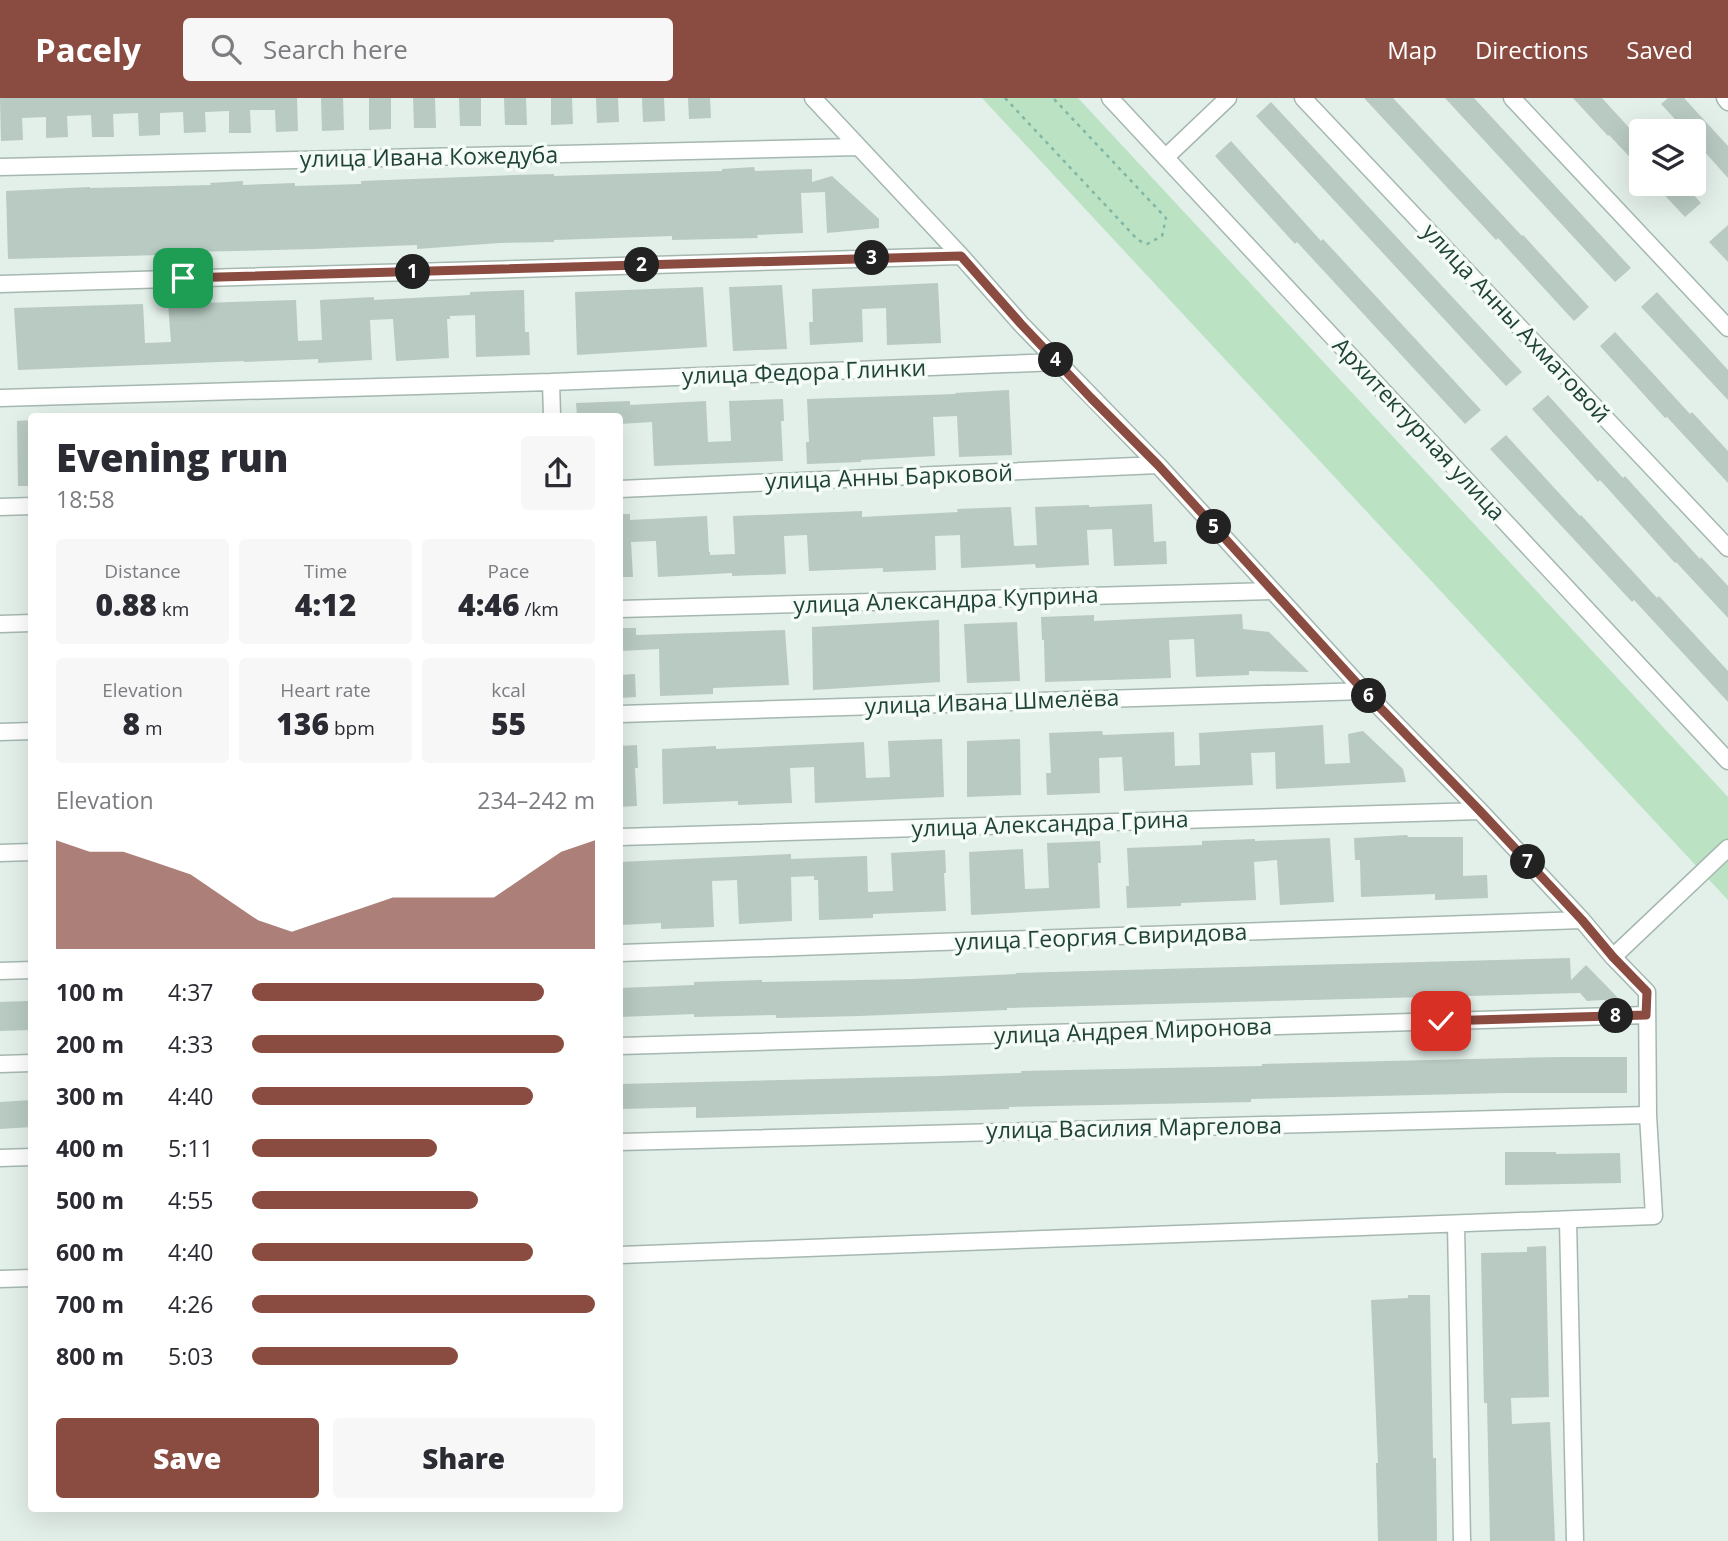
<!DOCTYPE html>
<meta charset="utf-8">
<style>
:root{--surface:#fff;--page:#f7f7f7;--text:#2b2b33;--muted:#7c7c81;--accent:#8a4b40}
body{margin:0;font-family:"Open Sans",sans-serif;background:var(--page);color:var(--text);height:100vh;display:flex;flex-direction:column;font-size:26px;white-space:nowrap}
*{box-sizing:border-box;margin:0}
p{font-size:23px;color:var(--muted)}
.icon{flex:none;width:38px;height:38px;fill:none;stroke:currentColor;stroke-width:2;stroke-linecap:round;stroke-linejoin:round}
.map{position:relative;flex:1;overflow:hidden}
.side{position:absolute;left:28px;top:315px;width:595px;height:1099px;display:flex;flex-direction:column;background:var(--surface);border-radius:7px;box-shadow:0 7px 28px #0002}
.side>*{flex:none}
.buttons{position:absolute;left:1629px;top:21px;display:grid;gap:14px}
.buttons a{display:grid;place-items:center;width:77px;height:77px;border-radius:7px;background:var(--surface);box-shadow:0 7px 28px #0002;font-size:35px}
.pin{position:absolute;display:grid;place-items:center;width:60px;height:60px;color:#fff;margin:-30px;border-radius:14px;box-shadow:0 4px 10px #0006}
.km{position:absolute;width:35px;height:35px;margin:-18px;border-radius:50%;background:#222;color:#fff;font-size:19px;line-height:35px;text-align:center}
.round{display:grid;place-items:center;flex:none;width:74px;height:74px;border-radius:7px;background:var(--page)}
.overview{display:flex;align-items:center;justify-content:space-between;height:119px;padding:0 28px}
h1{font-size:38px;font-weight:800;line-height:52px}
.figures{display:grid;grid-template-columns:repeat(3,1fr);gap:10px;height:119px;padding:7px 28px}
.figures div{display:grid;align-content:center;border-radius:7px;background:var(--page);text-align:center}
.figures b{font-size:30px;font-weight:800}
.figures small{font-size:19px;font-weight:400}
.figures p{font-size:19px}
.chart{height:196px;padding:14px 28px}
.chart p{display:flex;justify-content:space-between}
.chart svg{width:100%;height:126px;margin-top:7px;fill:var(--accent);opacity:.7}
.action{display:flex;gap:14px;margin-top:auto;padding:14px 28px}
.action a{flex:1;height:80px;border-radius:7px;background:var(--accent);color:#fff;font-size:28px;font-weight:800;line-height:80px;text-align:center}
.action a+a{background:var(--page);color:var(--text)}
ul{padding:0 28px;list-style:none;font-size:23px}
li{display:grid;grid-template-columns:112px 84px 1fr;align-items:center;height:52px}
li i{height:18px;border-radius:9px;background:var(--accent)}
header{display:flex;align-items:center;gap:42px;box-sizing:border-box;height:98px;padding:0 35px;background:var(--accent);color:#fff}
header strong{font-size:33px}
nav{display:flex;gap:38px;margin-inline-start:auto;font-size:24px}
.search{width:490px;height:63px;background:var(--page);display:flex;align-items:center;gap:18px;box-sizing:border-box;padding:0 24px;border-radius:7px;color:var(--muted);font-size:26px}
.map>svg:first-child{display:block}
.green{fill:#bae2c3}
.building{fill:#b8cac2}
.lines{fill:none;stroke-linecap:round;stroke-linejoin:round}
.minor-casing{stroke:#a5b8b0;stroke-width:19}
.path{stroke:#80b6a3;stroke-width:2.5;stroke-dasharray:3.5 5;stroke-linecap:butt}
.minor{stroke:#fff;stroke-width:16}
.route-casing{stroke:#fff;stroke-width:14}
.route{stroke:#8a4b40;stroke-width:9}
.labels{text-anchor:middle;stroke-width:7;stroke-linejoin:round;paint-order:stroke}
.street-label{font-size:23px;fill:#204338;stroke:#f5fbf7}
</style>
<header>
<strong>Pacely</strong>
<div class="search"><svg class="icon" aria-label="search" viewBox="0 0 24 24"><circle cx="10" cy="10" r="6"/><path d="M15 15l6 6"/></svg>Search here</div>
<nav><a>Map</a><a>Directions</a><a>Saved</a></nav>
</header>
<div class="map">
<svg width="1728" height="1443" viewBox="0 0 1728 1443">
<rect width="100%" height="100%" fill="#e3efe9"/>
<path class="green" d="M982,0H1078L1728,699V802Z"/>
<path class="building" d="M0,0H297L298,33L276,34L275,12H250L251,35H229V13L205,14L206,34L184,35L183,14L160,15V37L139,38L138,15L113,16L114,39H92L91,17L67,18L68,39L46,40V19L22,20L23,42L1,43Z
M321,0H343L344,32L322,33Z
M369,0H391V31L369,32Z
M413,0H435L436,30H414Z
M459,0H481V28H460Z
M504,0H526L527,27H505Z
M551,0H572L573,26L551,27Z
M596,0H618L619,24L597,25Z
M642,0H664L665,23L643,24Z
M688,0H710L711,20L689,21Z
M1364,0H1393L1522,138L1523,137L1589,209L1574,223L1498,140L1496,142Z
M1445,0H1474L1631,170L1615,184Z
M1573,0H1602L1633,34L1635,32L1642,40V72L1609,37L1608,38Z
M1668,0H1684L1728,48V80L1694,42V33H1686L1661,6Z
M1271,4L1522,274L1506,288L1256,18Z
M1231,43L1321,143L1323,141L1481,312L1465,326L1297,144L1295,146L1215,58Z
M754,69L755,73L812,71V84L832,78L879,121V130L827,135L825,94L801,95L803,135L757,137L758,140L672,142V138L554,142V144L499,145L417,151V147L313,151L192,154L193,155L161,157L8,161L6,93L90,89V90L211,87L210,85L243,83V87L295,85V88L361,86V83L514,77L554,76V78L722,73V71Z
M1654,86H1684L1701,105L1685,119Z
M1728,127V164L1709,144Z
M938,185L941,245L887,247L886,210L862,211L863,244L810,247L809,224H813L812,191Z
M782,187L787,251L733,253L729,189Z
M703,189L707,249L577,257L575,194Z
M524,192L525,234H529L530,257L476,259L475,217L450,218V221H447L449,260L396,263L393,221L370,222L372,262L318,265V261L244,264V263L18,272L14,210L143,206L145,245L171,244L168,206L296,202L298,243L322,242L320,202L374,199V202L470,197V194Z
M1657,194L1728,272V302L1641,209Z
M1615,234L1690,316L1692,314L1728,353V385L1667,319L1665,320L1600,248Z
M1009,292L1012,357L959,359L957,318L933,319L935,358L861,362V364L807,366L806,344H809L807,301L956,296L955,295Z
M1548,297L1623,380L1625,378L1700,461L1701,459L1728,488V520L1676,464L1675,465L1600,382L1598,384L1532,311Z
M783,301L784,323H781L783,363L654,368L652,324L620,326V318H577L576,305L630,303V307L706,303L708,344L731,343L729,303Z
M32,322V388H18L17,323Z
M1506,337L1580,418L1581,417L1657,500L1659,498L1728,573V604L1634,502L1632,504L1490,351Z
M1152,406L1154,444L1166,443L1167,466L1114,468L1112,431L1087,432L1089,467L1036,470L1035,466L961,470L960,437L935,438L936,472L883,474V470L809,473L807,437L784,438L786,476L732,478V475L658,479L656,443L631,444L633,479H620V416H630V422L707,418L709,454H710V457L735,456L733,418L862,413V419L958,414L957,411L1011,409L1014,448L1037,447L1035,409L1089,407V409Z
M1242,516L1243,531L1269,534L1309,574L1249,573V577L1196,579L1194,541L1169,542L1171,580L1045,584L1044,542H1042L1041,519L1094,517V523Z
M939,522L940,584L813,592L812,529Z
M1017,524L1020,583L967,585L964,526Z
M620,530H636V537L785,532L789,587L713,590V596L660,598L659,551L620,553Z
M635,576L636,599L620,600V577Z
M1323,627L1325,666L1350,665L1348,636L1363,633L1403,671L1406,684L1276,691L1275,654L1251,655L1253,687L1124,693L1122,659L1099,660L1100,695L1047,697L1046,675H1051L1049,635L1102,633L1103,637L1174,634L1175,668L1200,667L1199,635Z
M942,641L944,699L815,705L814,669L790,670L792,705L738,707V703L663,706L662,651L716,648V651L864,644L866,680L890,679L888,643Z
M1020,641L1021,697L967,699V643Z
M637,647L638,670H635L637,708L620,709V648Z
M1407,737L1408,739H1463V778L1487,777L1488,800L1435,802V796L1361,799L1360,762H1355L1354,740Z
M1330,740L1334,804L1280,807L1277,762L1254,764L1256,802L1181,805V808L1127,810L1126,788H1129L1127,750L1202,747V743L1255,741V743Z
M1100,743L1101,765H1098L1100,810L971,817L969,754L1023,751L1025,791L1049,790L1047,745Z
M945,752L946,775H944L946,813L873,816V820L819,822L818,782H814V778L791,779L792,823L739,826L737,782L712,783L714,829L661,831V825L620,827V764L791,756V761L867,758L868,794L893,793L891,755Z
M1570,860L1571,882L1586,867L1619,901L1587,903L1580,895L1007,910V912L859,918L776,920V917L694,919V916L620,919V890L694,887V884L762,882V884L912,881L1016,876V875Z
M28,903L30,932L0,933V904Z
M1560,959H1627V995H1506L1251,1001V1004L1009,1009V1011L696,1020V1009L620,1011V986L940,978L1021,975V973L1262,968V966L1303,965Z
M32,1002V1029L0,1031V1004Z
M1505,1054H1556V1056L1620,1055L1621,1085L1505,1087Z
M1546,1148L1549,1299L1511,1300L1512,1326L1550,1324L1555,1443H1490L1487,1305H1484L1481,1155L1527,1154V1149Z
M1408,1197H1430L1433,1360H1436L1437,1443H1378L1376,1365H1378L1371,1202L1408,1200Z"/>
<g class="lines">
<defs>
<path id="minor" d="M1110,0L1728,663
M1303,0L1728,450
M1512,0L1728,230
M1725,0L1728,4
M1166,59L1228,0
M0,69L858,49
M0,186L961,158
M551,284L552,318
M0,300L551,284L1057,264
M620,391L1158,367
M0,409L32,408
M620,511L1273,493
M0,526L32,525
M620,616L1364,593
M0,634L32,633
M620,739L1480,713
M0,755L32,754
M620,855L1582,822
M1613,859L1728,750
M0,873L32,872
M620,948L1646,917
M0,966L32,965
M620,1044L1648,1017
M0,1060L32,1059
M1568,1122L1575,1443
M1456,1126L1462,1443
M620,1157L1654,1118L1648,1017L1647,894L1613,859L1582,822L1480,713L1364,593L1158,367L1021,226L961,158L813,0
M0,1181L32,1180"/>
</defs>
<use href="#minor" class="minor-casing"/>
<path class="path" d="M1005,0L1138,142L1147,146L1162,138L1166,120L1053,0"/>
<use href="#minor" class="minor"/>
</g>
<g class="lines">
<defs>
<path id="route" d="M183,180L961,158L1021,226L1091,300L1158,367L1364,593L1480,713L1582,822L1613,859L1647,894L1646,917L1441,923"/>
</defs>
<use href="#route" class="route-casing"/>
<use href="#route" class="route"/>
</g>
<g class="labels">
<g class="street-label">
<text transform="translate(429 59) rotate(-1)" y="8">улица Ивана Кожедуба</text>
<text transform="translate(1516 225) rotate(47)" y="8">улица Анны Ахматовой</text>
<text transform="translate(804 274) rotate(-2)" y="8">улица Федора Глинки</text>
<text transform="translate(1419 331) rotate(47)" y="8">Архитектурная улица</text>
<text transform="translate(889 379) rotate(-2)" y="8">улица Анны Барковой</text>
<text transform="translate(946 502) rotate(-2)" y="8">улица Александра Куприна</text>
<text transform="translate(992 604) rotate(-2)" y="8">улица Ивана Шмелёва</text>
<text transform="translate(1050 726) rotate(-2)" y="8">улица Александра Грина</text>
<text transform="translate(1101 839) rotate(-2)" y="8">улица Георгия Свиридова</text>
<text transform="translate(1133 933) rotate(-2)" y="8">улица Андрея Миронова</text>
<text transform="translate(1134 1030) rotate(-1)" y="8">улица Василия Маргелова</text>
</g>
</g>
</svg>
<div class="buttons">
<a><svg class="icon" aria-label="layers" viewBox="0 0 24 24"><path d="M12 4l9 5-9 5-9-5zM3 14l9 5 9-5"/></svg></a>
</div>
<div class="pin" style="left:183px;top:180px;background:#1e9e55"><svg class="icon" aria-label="arrive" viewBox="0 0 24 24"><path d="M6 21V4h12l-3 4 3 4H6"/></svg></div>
<div class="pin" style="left:1441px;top:923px;background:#d93025"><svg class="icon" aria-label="check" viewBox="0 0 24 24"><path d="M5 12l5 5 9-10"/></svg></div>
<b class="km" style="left:413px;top:174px">1</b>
<b class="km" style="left:642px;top:167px">2</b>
<b class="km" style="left:872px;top:160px">3</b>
<b class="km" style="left:1056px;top:262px">4</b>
<b class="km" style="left:1214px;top:429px">5</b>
<b class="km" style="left:1369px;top:598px">6</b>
<b class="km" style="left:1528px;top:764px">7</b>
<b class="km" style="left:1616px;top:918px">8</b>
<section class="side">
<div class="overview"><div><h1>Evening run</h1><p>18:58</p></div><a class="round"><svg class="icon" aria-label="share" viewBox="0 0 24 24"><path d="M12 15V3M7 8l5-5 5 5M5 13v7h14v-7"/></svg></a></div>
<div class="figures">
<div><p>Distance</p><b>0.88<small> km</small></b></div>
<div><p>Time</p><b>4:12</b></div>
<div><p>Pace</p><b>4:46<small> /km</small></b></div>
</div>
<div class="figures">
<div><p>Elevation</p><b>8<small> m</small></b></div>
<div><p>Heart rate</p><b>136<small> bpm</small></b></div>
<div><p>kcal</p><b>55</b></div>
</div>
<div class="chart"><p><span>Elevation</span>234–242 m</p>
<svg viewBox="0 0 160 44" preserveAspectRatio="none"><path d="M0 44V6L10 10L20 10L30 14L40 18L50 26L60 34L70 38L80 34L90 30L100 26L110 26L120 26L130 26L140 18L150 10L160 6V44z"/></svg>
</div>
<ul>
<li><b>100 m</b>4:37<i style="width:85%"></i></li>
<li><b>200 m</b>4:33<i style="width:91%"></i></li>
<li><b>300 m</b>4:40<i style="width:82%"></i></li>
<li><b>400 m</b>5:11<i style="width:54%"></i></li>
<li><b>500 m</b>4:55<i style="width:66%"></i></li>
<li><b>600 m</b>4:40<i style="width:82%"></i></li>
<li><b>700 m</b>4:26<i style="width:100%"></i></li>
<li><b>800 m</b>5:03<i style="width:60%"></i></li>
</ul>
<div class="action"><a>Save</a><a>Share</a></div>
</section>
</div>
